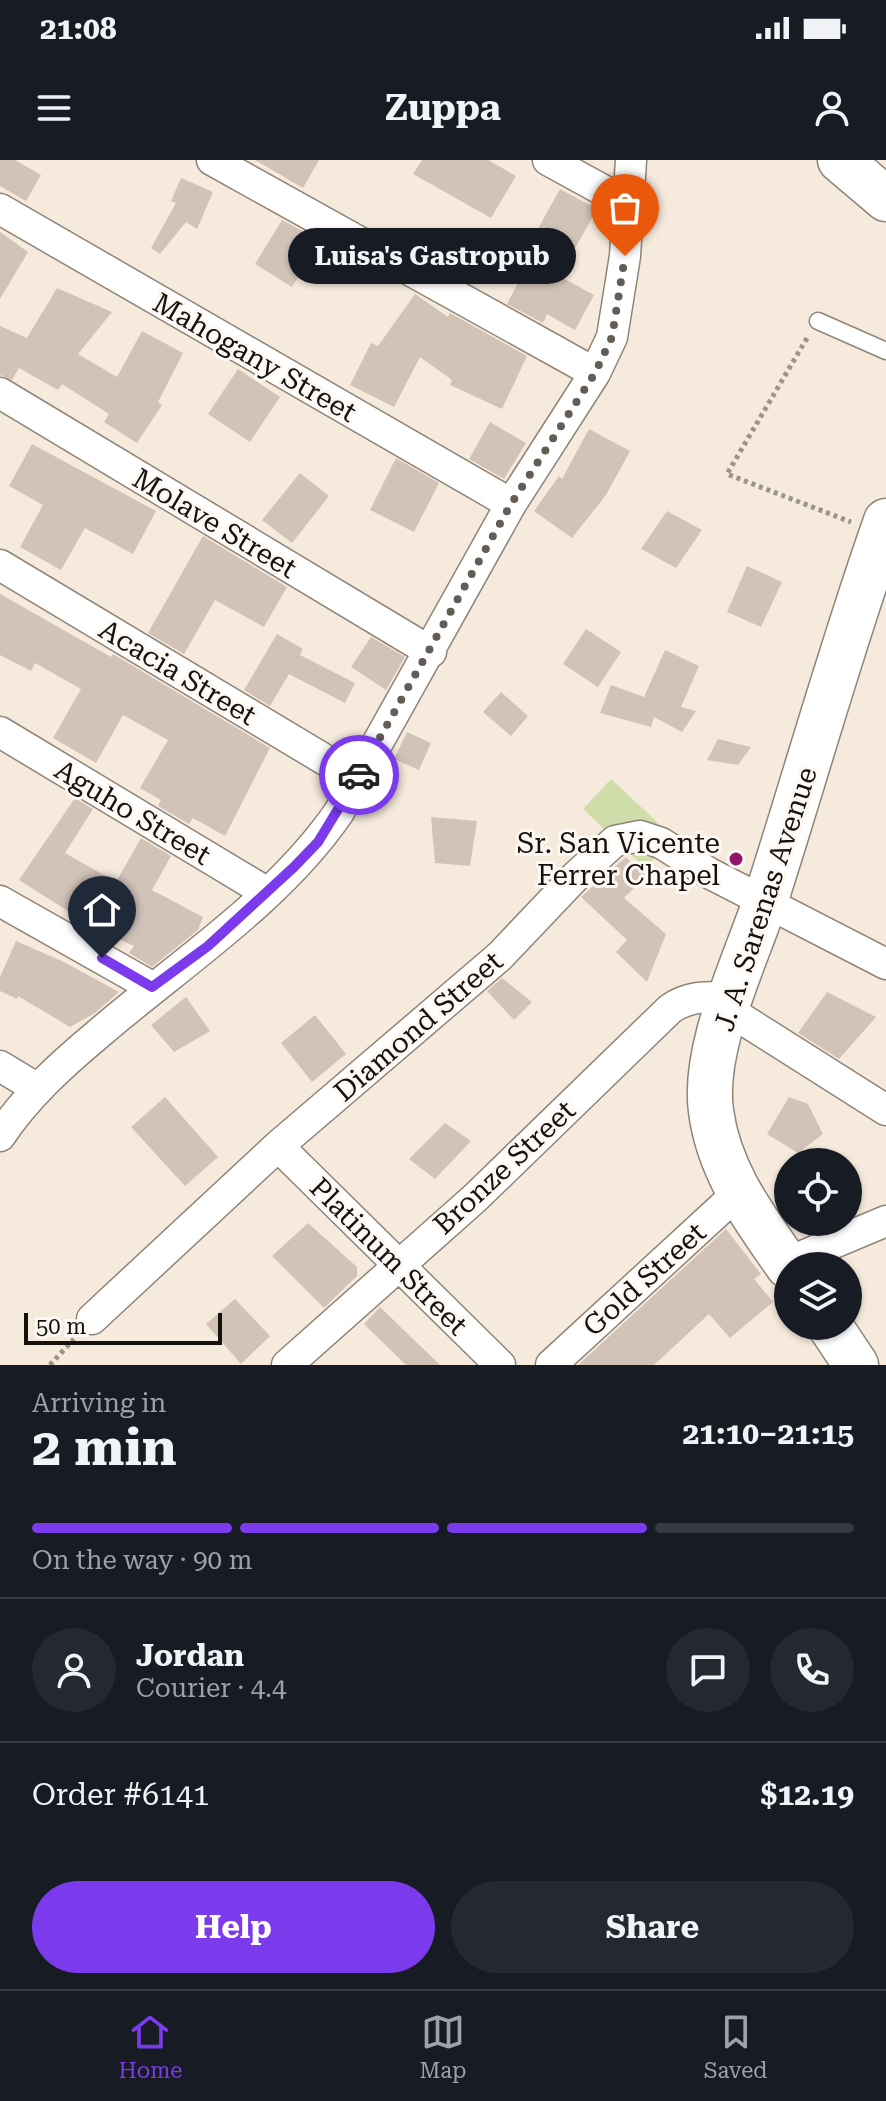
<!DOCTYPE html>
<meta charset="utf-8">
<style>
:root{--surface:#171b24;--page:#242831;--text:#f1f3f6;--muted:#9ea1a6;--line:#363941;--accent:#7c3aed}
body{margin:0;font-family:"Roboto Serif",serif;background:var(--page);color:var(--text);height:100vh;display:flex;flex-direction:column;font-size:30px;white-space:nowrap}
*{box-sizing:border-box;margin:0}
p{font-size:26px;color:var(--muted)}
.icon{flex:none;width:44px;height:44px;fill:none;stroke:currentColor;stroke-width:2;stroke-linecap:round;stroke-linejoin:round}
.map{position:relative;height:1205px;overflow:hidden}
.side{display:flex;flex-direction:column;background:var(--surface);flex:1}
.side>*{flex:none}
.buttons{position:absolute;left:774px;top:988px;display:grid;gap:16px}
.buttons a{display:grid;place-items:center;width:88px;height:88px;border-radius:50%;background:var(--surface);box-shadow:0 2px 6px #0004;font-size:40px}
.scale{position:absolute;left:24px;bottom:20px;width:198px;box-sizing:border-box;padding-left:8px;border:4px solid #15110c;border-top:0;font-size:22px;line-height:28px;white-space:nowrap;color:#15110c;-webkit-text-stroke:6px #fdf8f3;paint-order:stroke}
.pin{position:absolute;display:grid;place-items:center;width:68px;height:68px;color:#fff;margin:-82px -34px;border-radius:50% 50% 50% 0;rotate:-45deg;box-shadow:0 0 8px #0007}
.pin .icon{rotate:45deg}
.courier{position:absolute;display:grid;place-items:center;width:80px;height:80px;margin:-40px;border:6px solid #7c3aed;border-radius:50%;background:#fff;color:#222;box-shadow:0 2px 10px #0007}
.bubble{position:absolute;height:56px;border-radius:28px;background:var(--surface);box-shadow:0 2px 6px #0004;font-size:26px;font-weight:700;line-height:56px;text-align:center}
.summary em{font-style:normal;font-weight:700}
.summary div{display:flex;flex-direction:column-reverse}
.summary{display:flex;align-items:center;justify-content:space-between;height:136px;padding:0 32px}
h1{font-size:52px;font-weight:700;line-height:60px}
.bar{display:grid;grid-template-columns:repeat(4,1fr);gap:12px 8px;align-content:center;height:96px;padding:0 32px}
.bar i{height:10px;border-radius:6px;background:var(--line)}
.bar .selected{background:var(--accent)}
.bar p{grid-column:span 4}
.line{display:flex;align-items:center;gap:20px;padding:0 32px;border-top:2px solid var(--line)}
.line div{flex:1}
.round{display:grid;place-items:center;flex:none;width:84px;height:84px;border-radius:42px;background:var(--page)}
.primary-button{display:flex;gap:16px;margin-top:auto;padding:16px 32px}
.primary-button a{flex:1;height:92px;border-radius:48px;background:var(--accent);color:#fff;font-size:32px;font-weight:700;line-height:92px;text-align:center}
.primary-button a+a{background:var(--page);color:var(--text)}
.status{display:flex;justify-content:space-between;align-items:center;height:56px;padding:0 40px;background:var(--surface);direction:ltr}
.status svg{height:22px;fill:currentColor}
header{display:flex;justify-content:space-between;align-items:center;height:104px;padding:0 32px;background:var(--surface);font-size:36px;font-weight:700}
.tabs{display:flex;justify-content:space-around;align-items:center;height:112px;border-top:2px solid var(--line);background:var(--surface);font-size:22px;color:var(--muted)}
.tabs a{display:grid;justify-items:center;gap:4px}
.tabs .selected{color:var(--accent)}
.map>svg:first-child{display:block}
.green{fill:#ceddaa}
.building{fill:#d2c3b9}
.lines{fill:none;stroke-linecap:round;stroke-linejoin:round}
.service-casing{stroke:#8f8478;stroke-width:19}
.minor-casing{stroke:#8f8478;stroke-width:33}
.secondary-casing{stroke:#8f8478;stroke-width:47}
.primary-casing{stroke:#8f8478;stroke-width:47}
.path{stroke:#9d9489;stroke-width:5;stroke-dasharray:4 4;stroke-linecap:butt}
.service{stroke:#fff;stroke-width:16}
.minor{stroke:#fff;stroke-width:30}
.secondary{stroke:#fff;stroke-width:44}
.primary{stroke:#fff;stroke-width:44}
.done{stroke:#645d55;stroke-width:8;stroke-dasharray:0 14.4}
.route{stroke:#7c3aed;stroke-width:10}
.poi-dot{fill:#94136c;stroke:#fdf8f3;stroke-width:3}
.labels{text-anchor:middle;stroke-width:6;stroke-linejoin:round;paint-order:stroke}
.street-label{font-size:28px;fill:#15110c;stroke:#fdf8f3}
.poi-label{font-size:28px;fill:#15110c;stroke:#fdf8f3;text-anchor:end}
</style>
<div class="status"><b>21:08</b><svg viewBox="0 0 49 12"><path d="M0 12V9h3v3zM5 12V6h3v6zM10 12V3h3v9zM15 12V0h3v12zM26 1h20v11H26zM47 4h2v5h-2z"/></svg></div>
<header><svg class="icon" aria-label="menu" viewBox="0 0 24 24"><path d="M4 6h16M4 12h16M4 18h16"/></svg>Zuppa<svg class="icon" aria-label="person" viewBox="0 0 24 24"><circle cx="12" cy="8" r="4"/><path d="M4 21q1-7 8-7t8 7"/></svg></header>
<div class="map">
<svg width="886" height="1205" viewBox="0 0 886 1205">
<rect width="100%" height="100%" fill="#f6eadc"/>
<path class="green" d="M 611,619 L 674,678 L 645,708 L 583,649 Z"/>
<path class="building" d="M 0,0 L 15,0 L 41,15 L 26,41 L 0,26 Z
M 255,0 L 319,0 L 303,28 Z
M 422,0 L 488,0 L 516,16 L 491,58 L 413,14 Z
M 181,18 L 213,32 L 197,69 L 186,62 L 160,94 L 151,88 L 176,43 L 171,41 Z
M 560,29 L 597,49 L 563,110 L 566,111 L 563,118 L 594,135 L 575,170 L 547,154 L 543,163 L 507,144 L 542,78 L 535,74 Z
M 282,60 L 321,81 L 292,127 L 255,104 Z
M 0,72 L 28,92 L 0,139 Z
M 57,128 L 112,152 L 78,194 L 117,217 L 142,171 L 183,193 L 158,242 L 162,245 L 137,283 L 104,262 L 109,254 L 62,224 L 58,230 L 19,208 L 12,220 L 0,215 L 0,166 L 27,178 Z
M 415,134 L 448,157 L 450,153 L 527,196 L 502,249 L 450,225 L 452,220 L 420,197 L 394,247 L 350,225 L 371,183 L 378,186 Z
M 238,209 L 280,237 L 250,282 L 208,254 Z
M 490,262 L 526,283 L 504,319 L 469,299 Z
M 589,269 L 630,291 L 606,335 L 572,378 L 534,351 L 559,316 L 562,319 Z
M 32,284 L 156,351 L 133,394 L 85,368 L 61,410 L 20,387 L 43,345 L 9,326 Z
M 396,298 L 439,323 L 414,372 L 370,350 Z
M 300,313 L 329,336 L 292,383 L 262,360 Z
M 667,351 L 702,370 L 676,408 L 641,389 Z
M 203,376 L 287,427 L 264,467 L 215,440 L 184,494 L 148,473 Z
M 747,406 L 782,422 L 761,467 L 727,452 Z
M 0,434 L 111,497 L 113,494 L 270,588 L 225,676 L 193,658 L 189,664 L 158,646 L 161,640 L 140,628 L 168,580 L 123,555 L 96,603 L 53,578 L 81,529 L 35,503 L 31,511 L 0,495 Z
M 586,469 L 621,492 L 598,527 L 563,504 Z
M 277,474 L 303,489 L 300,495 L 355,523 L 345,543 L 289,514 L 270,546 L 244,530 Z
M 371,477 L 405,497 L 386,530 L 351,507 Z
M 665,490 L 699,506 L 681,547 L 696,551 L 682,572 L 654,557 L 651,567 L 600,553 L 611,525 L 644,537 Z
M 501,532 L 528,556 L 511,576 L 483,552 Z
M 407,572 L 431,583 L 419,610 L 394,599 Z
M 718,579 L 751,587 L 738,605 L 707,600 Z
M 75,638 L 93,649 L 65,693 L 116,722 L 141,678 L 171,696 L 152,730 L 203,757 L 198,770 L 152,807 L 129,793 L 134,786 L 98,770 L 19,720 Z
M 431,657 L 477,661 L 470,706 L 435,703 Z
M 626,697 L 646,716 L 624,738 L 666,774 L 647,822 L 616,792 L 627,780 L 581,737 Z
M 16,781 L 64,802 L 119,832 L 95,853 L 70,867 L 18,836 L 17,839 L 0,831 L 0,817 Z
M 502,818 L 532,842 L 514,860 L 487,831 Z
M 827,832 L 876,857 L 839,899 L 798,873 Z
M 186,837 L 210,871 L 174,892 L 151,865 Z
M 315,855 L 346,894 L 312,922 L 281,883 Z
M 165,937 L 218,997 L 185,1026 L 131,967 Z
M 789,937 L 808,944 L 823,974 L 798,993 L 767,974 Z
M 445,963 L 471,981 L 435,1019 L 409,999 Z
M 308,1063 L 357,1107 L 357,1116 L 324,1148 L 272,1096 Z
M 726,1069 L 761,1114 L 754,1119 L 773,1142 L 730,1178 L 709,1154 L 654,1205 L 578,1205 Z
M 235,1139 L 270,1176 L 241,1204 L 206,1164 Z
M 380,1147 L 440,1205 L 406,1205 L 364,1164 Z"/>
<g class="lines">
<defs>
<path id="service" d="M 818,161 L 886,191"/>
<path id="minor" d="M 212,0 L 595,213
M 548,0 L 630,45
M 0,49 L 511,344
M 0,233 L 431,492
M 0,405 L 357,619
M 0,572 L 266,732
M 0,741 L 152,827
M 728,850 L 886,950
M 0,906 L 38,929
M 0,976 C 26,937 61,905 97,875 C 178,805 278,741 339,652 L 511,344 L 595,213 L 612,177 L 625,96 L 631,0
M 278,986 L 500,1205
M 786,1103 L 886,1061
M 92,1159 L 278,986 L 500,796 L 576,716 L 615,681 L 640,676 L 661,683 L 709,713 L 886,804
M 287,1205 L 475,1038 L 670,849 C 689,835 709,837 732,837
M 551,1205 L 738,1033"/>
<path id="secondary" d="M 788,1106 C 754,1057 719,1012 711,951 C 702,886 747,798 767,736 C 807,611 842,485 886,361
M 830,1166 L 856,1205"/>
<path id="primary" d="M 840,0 L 886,39"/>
</defs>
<use href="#service" class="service-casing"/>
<use href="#minor" class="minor-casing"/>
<use href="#secondary" class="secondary-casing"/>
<use href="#primary" class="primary-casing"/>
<path class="path" d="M 807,178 L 727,314 L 851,362
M 50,1205 L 74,1179"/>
<use href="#service" class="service"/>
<use href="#minor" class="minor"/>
<use href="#secondary" class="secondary"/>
<use href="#primary" class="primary"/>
</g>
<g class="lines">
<path class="done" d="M 359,615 L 511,344 L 595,213 L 612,177 L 625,96"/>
<path class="route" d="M 102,798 L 152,827 L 208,786 L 294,707 L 318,682 L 359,615"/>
</g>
<circle class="poi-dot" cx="736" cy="699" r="8"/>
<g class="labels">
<g class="street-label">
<text transform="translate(255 197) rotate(30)" y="10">Mahogany Street</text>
<text transform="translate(215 363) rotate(31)" y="10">Molave Street</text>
<text transform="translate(178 512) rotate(31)" y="10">Acacia Street</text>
<text transform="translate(133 652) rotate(31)" y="10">Aguho Street</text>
<text transform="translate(765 739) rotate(-72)" y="10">J. A. Sarenas Avenue</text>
<text transform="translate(418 866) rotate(-41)" y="10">Diamond Street</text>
<text transform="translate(504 1007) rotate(-43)" y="10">Bronze Street</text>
<text transform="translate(389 1096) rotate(45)" y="10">Platinum Street</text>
<text transform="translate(644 1119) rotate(-42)" y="10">Gold Street</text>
</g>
<g class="poi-label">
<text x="720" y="693">Sr. San Vicente<tspan x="720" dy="32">Ferrer Chapel</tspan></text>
</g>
</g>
</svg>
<div class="buttons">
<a><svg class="icon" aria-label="locate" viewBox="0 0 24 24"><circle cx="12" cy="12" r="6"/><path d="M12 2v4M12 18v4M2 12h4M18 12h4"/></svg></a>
<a><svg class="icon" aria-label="layers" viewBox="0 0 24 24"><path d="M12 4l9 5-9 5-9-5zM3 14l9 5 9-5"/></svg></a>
</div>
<div class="scale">50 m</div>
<div class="pin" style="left:625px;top:96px;background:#ea580c"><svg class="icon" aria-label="bag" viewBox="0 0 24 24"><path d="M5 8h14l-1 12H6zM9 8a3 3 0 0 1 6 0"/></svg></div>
<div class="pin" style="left:102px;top:798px;background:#1f2937"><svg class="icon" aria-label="home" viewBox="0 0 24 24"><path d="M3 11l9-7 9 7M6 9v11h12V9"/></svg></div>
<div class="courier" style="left:359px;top:615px"><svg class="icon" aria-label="car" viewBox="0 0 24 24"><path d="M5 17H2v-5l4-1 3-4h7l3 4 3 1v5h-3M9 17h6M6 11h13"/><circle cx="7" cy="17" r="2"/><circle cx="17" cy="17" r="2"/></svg></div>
<div class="bubble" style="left:288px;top:68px;width:288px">Luisa's Gastropub</div>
</div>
<section class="side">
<div class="summary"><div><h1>2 min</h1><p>Arriving in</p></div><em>21:10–21:15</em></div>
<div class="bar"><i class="selected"></i><i class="selected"></i><i class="selected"></i><i></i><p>On the way · 90 m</p></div>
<div class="line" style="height:144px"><a class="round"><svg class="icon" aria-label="person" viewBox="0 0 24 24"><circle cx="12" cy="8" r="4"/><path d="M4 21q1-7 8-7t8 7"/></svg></a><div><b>Jordan</b><p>Courier · 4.4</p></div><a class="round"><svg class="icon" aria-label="chat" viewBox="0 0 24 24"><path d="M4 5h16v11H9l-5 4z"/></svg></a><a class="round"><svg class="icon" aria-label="phone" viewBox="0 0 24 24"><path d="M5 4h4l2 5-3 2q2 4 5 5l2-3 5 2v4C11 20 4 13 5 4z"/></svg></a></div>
<div class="line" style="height:104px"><div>Order #6141</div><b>$12.19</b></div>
<div class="primary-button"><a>Help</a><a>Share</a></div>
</section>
<nav class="tabs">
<a class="selected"><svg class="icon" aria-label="home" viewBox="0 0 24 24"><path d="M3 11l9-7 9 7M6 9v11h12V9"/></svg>Home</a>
<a><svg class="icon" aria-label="map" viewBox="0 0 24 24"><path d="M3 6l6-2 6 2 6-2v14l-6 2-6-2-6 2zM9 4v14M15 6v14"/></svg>Map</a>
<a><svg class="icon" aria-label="saved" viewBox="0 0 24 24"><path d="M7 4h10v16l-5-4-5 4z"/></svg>Saved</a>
</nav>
